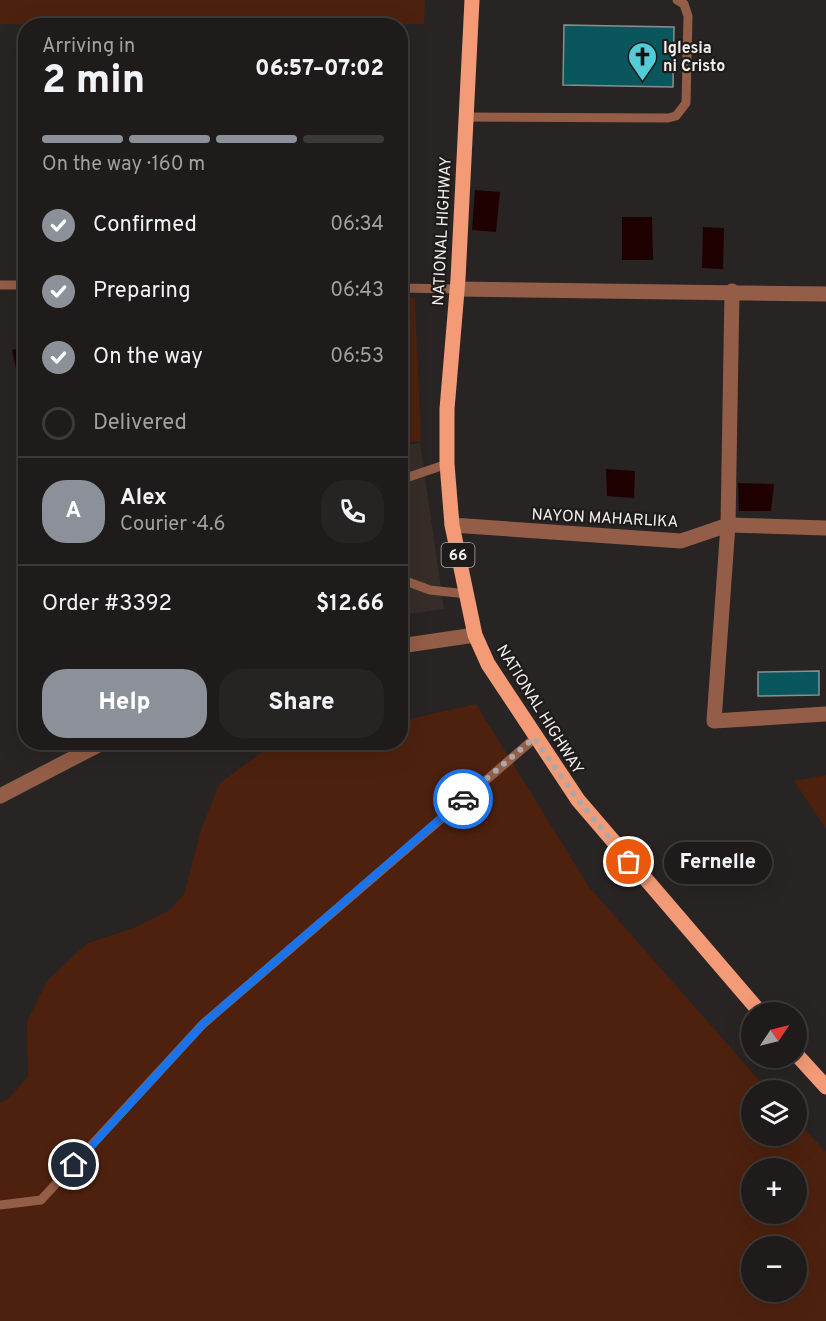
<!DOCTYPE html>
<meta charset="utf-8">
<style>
:root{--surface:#1e1b1a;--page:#262423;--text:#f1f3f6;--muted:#a1a1a2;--line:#3c3939;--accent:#8c9099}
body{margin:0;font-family:Overpass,sans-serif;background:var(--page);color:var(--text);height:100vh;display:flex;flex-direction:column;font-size:22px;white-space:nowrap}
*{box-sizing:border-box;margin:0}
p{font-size:20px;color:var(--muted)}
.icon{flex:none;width:33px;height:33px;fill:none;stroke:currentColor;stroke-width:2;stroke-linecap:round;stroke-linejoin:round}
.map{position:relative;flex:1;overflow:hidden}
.details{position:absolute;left:18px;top:18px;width:390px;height:732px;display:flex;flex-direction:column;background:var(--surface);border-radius:24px;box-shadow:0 6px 24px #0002,0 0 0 2px var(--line)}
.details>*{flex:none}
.needle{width:39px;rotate:55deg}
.fabs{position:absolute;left:741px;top:1002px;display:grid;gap:12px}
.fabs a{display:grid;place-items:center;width:66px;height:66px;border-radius:50%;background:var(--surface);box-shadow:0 6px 24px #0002,0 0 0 2px var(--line);font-size:30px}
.pin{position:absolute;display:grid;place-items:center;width:51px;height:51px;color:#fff;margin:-26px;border:3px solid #fff;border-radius:50%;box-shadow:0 2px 6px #0007}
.courier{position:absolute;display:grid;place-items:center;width:60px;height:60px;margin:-30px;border:4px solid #1a73e8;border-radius:50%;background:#fff;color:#222;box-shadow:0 2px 8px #0007}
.bubble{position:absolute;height:42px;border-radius:21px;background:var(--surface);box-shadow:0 6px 24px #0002,0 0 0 2px var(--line);font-size:20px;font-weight:800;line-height:42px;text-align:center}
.overview em{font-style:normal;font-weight:800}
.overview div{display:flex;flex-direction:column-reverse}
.overview{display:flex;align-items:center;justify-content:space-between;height:102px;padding:0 24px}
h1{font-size:39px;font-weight:800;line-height:45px}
.bar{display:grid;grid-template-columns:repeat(4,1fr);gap:9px 6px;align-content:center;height:72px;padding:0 24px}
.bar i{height:8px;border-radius:4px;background:var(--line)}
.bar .on{background:var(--accent)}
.bar p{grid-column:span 4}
.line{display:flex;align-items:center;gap:15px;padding:0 24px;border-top:2px solid var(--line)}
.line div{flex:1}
.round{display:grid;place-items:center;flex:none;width:63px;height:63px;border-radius:24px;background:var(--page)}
ol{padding:0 24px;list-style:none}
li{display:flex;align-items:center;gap:18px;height:66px}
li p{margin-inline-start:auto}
li .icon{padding:6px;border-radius:50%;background:var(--accent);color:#fff;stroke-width:4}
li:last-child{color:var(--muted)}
li i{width:33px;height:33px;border:3px solid var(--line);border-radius:50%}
.cta{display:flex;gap:12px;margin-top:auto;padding:12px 24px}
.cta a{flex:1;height:69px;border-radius:24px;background:var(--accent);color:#fff;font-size:24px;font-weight:800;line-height:69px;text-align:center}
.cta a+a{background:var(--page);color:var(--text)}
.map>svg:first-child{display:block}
.built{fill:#362d29}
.green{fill:#4d210e;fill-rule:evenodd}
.water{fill:#1f0000}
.building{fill:#09575d;stroke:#8a8e8f;stroke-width:1.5}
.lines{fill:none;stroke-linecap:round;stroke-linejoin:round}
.service{stroke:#935d47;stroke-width:9}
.minor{stroke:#935d47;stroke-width:15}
.primary{stroke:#f39a76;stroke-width:15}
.done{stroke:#aba9a8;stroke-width:6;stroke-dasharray:0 10.8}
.route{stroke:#1a73e8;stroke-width:8}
.labels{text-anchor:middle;stroke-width:4.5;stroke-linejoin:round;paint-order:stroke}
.shield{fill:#1e1b19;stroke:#b2b0af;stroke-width:1.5}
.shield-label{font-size:15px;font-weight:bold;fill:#f2f0ef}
.poi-label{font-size:16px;font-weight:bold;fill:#f2f0ef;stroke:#1e1b19;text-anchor:start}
.street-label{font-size:16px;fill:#f2f0ef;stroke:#1e1b19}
</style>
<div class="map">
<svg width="826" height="1321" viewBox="0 0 826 1321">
<rect width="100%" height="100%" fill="#282423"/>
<path class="built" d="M 420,443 L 444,609 L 401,615 L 400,446 Z"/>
<path class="green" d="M 0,0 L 425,0 L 424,24 L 0,24 Z
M 401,298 L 415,298 L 421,441 L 401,443 Z
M 476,704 L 589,887 L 768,1090 L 752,1090 L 752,1136 L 796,1136 L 797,1121 L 826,1152 L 826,1321 L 0,1321 L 0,1103 L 9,1098 L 28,1077 L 27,1022 L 47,981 L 86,944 L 136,927 L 170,910 L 184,894 L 202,827 L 220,783 L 262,752 L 305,743 L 400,742 L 401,721 ZM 752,1168 L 796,1168 L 796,1214 L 752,1214 ZM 752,1246 L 796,1246 L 796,1292 L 752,1292 Z
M 826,775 L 826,829 L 794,781 Z"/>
<path class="water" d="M 475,190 L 500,192 L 496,232 L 472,230 Z
M 622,217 L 652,217 L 653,260 L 622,260 Z
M 703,227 L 724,228 L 723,269 L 702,268 Z
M 25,347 L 26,401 L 23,401 L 12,350 Z
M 606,469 L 635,471 L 634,498 L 607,496 Z
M 738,483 L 774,484 L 771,511 L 739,511 Z"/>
<path class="building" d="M 564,25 L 674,27 L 673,87 L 563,85 Z
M 819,671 L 819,695 L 758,696 L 758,672 Z"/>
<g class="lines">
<path class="service" d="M 466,117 L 668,118 L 676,116 L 686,103 L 688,16 L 684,4 L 677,0
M 0,285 L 26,285
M 400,288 L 457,289
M 400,480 L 447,464
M 400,579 L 430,590 L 467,594
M 0,1205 L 41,1200 L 203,1024 L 535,738"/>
<path class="minor" d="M 457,289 L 826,294
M 732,291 L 728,525 L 714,721 L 826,714
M 452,525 L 681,541 L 728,525 L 826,528
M 400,646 L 475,635
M 0,796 L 104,742"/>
<path class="primary" d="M 472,0 L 458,279 L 447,409 L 447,464 L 452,525 L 475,635 L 488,664 L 578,800 L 760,1012
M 796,1054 L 826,1087"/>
</g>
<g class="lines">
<path class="done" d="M 463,799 L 534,738 L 578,800 L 629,862"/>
<path class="route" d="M 74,1165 L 203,1024 L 463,799"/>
</g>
<defs>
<symbol id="church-pin" viewBox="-11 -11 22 30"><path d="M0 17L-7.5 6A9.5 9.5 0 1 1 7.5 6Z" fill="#52ccd6" stroke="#1e1b19"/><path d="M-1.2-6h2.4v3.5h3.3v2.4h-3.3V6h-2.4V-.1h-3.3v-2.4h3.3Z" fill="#111"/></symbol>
</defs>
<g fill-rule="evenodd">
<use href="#church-pin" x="626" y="40" width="33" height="45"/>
</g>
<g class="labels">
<rect class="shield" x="441.5" y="543" width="33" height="24" rx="4.5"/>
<g class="shield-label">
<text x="458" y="560">66</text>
</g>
<g class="poi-label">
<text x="663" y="53">Iglesia<tspan x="663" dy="18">ni Cristo</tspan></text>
</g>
<g class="street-label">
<text transform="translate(441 231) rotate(-87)" y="6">NATIONAL HIGHWAY</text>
<text transform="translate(605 517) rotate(3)" y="6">NAYON MAHARLIKA</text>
<text transform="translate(541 709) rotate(58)" y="6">NATIONAL HIGHWAY</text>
</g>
</g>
</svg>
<div class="fabs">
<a><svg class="needle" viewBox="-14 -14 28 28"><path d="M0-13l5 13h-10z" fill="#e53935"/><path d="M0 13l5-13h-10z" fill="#a1a1a2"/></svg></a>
<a><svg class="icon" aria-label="layers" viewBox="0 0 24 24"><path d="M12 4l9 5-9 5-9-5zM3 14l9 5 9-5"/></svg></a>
<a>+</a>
<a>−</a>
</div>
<div class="pin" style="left:629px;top:862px;background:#ea580c"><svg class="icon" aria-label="bag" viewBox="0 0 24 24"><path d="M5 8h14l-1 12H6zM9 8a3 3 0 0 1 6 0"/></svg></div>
<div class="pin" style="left:74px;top:1165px;background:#1f2937"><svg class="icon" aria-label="home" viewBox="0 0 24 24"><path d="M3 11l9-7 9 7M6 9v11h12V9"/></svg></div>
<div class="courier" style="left:463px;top:799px"><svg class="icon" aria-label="car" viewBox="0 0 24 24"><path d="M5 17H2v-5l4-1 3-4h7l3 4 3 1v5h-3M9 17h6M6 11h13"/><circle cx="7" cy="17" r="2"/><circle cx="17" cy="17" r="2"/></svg></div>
<div class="bubble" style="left:664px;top:842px;width:108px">Fernelle</div>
<section class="details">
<div class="overview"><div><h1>2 min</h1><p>Arriving in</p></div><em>06:57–07:02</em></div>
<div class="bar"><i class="on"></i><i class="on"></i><i class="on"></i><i></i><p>On the way · 160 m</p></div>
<ol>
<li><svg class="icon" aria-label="check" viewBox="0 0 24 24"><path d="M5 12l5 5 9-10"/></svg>Confirmed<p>06:34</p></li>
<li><svg class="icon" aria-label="check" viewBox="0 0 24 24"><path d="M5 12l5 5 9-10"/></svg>Preparing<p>06:43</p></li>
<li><svg class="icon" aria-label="check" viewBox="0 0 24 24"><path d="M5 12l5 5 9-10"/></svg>On the way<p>06:53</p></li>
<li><i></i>Delivered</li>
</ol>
<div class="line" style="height:108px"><b class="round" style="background:var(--accent);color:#fff">A</b><div><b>Alex</b><p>Courier · 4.6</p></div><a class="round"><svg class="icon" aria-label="phone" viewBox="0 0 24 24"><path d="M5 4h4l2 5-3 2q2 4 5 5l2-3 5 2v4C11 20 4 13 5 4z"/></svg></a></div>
<div class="line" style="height:78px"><div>Order #3392</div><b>$12.66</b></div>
<div class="cta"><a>Help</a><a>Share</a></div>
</section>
</div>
